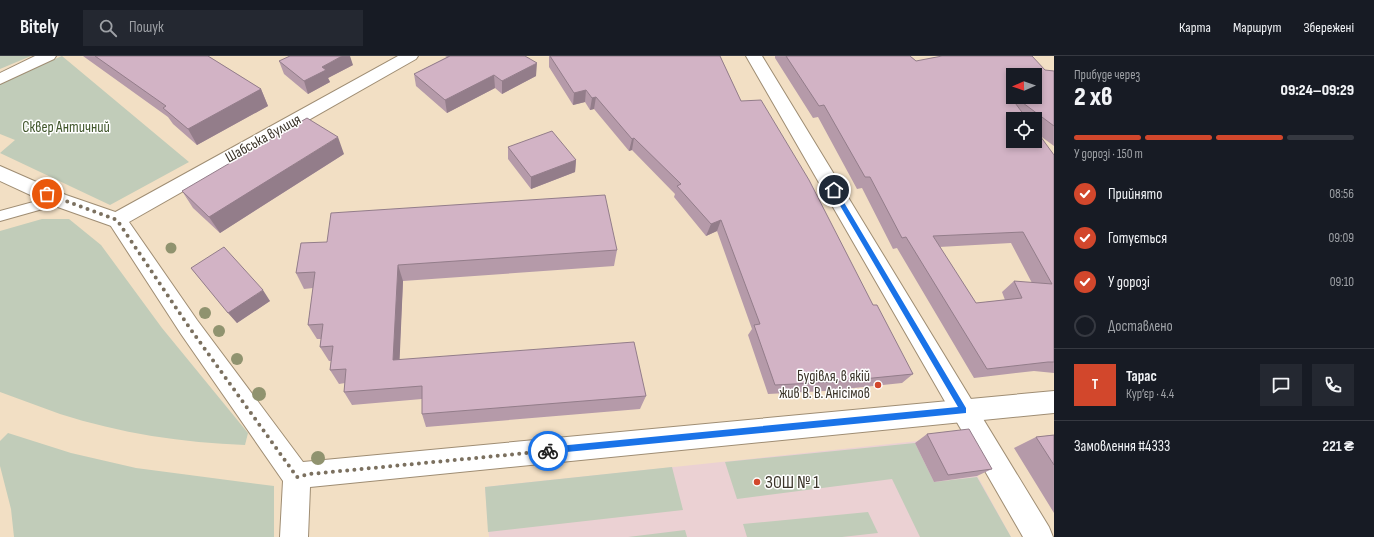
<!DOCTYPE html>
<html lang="uk">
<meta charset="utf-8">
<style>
:root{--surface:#171b24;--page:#242831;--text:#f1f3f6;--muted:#9ea1a6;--line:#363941;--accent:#d2472c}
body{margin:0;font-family:"Sofia Sans Condensed",sans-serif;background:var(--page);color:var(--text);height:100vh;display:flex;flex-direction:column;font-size:15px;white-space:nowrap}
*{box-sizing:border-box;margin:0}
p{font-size:13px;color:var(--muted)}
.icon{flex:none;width:22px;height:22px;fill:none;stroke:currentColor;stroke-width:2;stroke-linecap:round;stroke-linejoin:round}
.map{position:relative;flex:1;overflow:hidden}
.details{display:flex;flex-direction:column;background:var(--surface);width:320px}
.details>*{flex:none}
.needle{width:26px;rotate:268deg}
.tools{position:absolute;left:1006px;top:12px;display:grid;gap:8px}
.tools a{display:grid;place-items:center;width:36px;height:36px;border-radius:0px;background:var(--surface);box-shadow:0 2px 6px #0003;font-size:20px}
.pin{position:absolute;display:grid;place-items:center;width:34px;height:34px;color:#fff;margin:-17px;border:2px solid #fff;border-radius:50%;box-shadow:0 1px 4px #0007}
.courier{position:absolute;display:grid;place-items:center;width:40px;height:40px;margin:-20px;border:3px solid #1a73e8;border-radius:50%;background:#fff;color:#222;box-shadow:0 1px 5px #0007}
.overview em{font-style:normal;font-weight:800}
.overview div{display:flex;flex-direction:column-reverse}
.overview{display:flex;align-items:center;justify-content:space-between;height:68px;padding:0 20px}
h1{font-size:26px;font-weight:800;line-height:30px}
.bar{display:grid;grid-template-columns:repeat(4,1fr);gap:6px 4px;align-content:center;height:48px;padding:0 20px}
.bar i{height:5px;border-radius:3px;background:var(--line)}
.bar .current{background:var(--accent)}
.bar p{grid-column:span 4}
.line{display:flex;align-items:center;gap:10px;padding:0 20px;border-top:1px solid var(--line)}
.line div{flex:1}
.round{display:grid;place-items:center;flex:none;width:42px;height:42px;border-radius:0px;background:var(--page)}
ol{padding:0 20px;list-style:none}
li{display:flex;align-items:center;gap:12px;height:44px}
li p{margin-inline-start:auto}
li .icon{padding:4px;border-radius:50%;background:var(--accent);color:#fff;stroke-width:4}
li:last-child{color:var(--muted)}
li i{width:22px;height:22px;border:2px solid var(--line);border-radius:50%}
header{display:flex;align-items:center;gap:24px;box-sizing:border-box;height:56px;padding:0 20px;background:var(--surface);border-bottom:1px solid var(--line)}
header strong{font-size:19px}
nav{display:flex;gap:22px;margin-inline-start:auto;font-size:14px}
.search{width:280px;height:36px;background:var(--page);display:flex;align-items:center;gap:10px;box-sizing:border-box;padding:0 14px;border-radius:0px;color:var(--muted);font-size:15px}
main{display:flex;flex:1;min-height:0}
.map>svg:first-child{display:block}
.education{fill:#ebd1d3}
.green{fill:#c1ccb9}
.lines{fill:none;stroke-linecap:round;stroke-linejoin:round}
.lane-casing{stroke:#9f8d73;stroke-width:2}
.street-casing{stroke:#9f8d73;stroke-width:2}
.secondary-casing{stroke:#9f8d73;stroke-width:2}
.lane{fill:#fff;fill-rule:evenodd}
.street{fill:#fff;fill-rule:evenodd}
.secondary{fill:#fff;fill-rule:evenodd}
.tree{fill:#90936f}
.wall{fill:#b59aa9;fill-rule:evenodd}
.shaded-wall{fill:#937d8a}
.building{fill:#d2b3c5;stroke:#937d8a;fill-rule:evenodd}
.route{fill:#1a73e8}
.done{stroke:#7b705f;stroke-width:4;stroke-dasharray:0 7.2}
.poi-dot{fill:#d2472c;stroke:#fff;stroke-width:1.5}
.labels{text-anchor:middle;stroke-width:3;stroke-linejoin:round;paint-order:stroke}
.park-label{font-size:15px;fill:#3f552a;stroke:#fff}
.street-label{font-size:15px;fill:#3b3429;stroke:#fff}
.poi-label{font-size:15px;fill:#3b3429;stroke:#fff;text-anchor:end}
.near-poi-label{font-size:18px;fill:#3b3429;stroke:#fff;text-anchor:start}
</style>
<header>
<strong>Bitely</strong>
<div class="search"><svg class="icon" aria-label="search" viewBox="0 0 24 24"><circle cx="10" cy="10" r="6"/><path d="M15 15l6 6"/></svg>Пошук</div>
<nav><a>Карта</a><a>Маршрут</a><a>Збережені</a></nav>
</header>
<main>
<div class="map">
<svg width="1054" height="481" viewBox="0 0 1054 481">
<rect width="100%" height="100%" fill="#f2dfc4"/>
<path class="education" d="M 956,381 L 1011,481 L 489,481 L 485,431 Z"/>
<path class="green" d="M 0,0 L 31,0 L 0,13 Z
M 62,0 L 189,106 L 110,149 L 0,97 L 15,84 L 0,78 L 0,26 Z
M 42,163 L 69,163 L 101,189 L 162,272 L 248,377 L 245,389 C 184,387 119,377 60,358 C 40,351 20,343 0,336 L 0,175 Z
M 8,377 L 71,397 L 136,412 L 274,430 L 274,481 L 14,481 L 11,453 L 0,410 L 0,385 Z
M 915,387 L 934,426 L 977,421 L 1011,481 L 920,481 L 892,423 L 737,443 L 725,406 Z
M 672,411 L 683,454 L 488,476 L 485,431 Z
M 868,456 L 878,477 L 842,481 L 747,481 L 743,468 Z
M 685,474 L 687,481 L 628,481 Z"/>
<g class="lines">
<defs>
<path id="lane" d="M 59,139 L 64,141 L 66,144 L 64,147 L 0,165 L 0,155 Z"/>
<path id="street" d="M 35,0 L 56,0 L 54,3 L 0,28 L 0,17 Z
M 746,0 L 762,0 L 1049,471 L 1053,481 L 1023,481 Z
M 0,110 L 66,139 L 124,159 L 127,164 L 124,169 L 117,172 L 52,149 L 0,125 Z"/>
<path id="secondary" d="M 398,0 L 418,0 L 416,3 L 129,166 L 197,264 L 303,406 L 1054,335 L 1054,357 L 310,431 L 308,481 L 280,481 L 283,425 L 181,278 L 107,164 L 110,159 Z"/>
</defs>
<use href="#lane" class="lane-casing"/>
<use href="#street" class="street-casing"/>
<use href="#secondary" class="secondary-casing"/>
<use href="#lane" class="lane"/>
<use href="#street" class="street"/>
<use href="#secondary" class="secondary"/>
</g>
<g class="tree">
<circle cx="171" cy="192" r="5.5"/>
<circle cx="205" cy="257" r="6"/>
<circle cx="219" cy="275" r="6"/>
<circle cx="237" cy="303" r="6"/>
<circle cx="259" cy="338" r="7"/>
<circle cx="318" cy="402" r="7"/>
</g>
<path class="wall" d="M 83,0 L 208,0 L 261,33 L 268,50 L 197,89 L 173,68 L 168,61 Z
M 445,0 L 525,0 L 536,20 L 502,38 L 495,32 L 447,57 L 416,30 L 414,18 L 447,1 Z
M 549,0 L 720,0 L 741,45 L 873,249 L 913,318 L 902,327 L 825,335 L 768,338 L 748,279 L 752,273 L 717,175 L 706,180 L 674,141 L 675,138 L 632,94 L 629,95 L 594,53 L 590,54 L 585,46 L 573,49 L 549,11 Z
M 775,0 L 910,0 L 916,5 L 1054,15 L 1054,90 L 1039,79 L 1054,99 L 1054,317 L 1034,315 L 974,322 L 897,192 L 893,193 L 862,132 L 857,133 L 818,61 L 813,62 L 775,2 ZM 1013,19 L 1035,41 L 1013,41 ZM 1013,63 L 1035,63 L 1035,85 ZM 1011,187 L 1032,227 L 1014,225 L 1002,236 L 1005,244 L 976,247 L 939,191 Z
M 279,5 L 353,9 L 328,22 L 330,26 L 308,38 L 284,18 Z
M 508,91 L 576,104 L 575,116 L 531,133 L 508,103 Z
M 344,98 L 220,177 L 193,152 L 182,135 Z
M 301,187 L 617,194 L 614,210 L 403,225 L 399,304 L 646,340 L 640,353 L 426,371 L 422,358 L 422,343 L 352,349 L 344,336 L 345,327 L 339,328 L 330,314 L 331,305 L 329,305 L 320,291 L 321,283 L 317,283 L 308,269 L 313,232 L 304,233 L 296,217 Z
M 191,212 L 270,245 L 237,267 Z
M 927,378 L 992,413 L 977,420 L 934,426 L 915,387 Z
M 1054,379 L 1054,457 L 1014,392 L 1036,381 Z"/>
<path class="shaded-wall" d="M 342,0 L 350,0 L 353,9 L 328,22 L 330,26 L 308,38 L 304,25 L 322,11 Z
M 537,7 L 536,20 L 502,38 L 502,25 Z
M 494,19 L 495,32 L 447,57 L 445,44 Z
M 261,33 L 268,50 L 197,89 L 188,73 Z
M 586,34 L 585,46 L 573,49 L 574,37 Z
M 596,41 L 594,53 L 590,54 L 592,42 Z
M 338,81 L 344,98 L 220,177 L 209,161 Z
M 634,82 L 632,94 L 629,95 L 632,83 Z
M 576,104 L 575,116 L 531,133 L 531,121 Z
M 721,164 L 717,175 L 706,180 L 711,168 Z
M 398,209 L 403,225 L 399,318 L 393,304 Z
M 263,234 L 270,245 L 237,267 L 228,257 Z"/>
<path class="building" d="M 95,0 L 208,0 L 261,33 L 188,73 L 163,52 L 166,50 Z
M 290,0 L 342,0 L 322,11 L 326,14 L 304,25 L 279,5 Z
M 450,0 L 525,0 L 537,7 L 502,25 L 494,19 L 445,44 L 414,18 Z
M 550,0 L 720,0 L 741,45 L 761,44 L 809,124 L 873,249 L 877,249 L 913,318 L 833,326 L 775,329 L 754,269 L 760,268 L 721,164 L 711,168 L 677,130 L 681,128 L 634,82 L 632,83 L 596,41 L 592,42 L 586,34 L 574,37 Z
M 786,0 L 910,0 L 916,5 L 942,0 L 1032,0 L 1045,14 L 1054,15 L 1054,70 L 1015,41 L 1035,41 L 1035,19 L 1013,19 L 1013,40 L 1007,36 L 1027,63 L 1013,63 L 1013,85 L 1035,85 L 1035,73 L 1054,99 L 1054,306 L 1048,306 L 987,313 L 906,181 L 902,182 L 870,121 L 865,121 L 824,49 L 819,50 ZM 1023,176 L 1052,228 L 1014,225 L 1022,242 L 976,247 L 933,180 Z
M 307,62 L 338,81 L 209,161 L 182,135 Z
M 552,75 L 576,104 L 531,121 L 508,91 Z
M 605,139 L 617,194 L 398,209 L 393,304 L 634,286 L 646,340 L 422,358 L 422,330 L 344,336 L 346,313 L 330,314 L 333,290 L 320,291 L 323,268 L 308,269 L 315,216 L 296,217 L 301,187 L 327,186 L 331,157 Z
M 224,191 L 263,234 L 228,257 L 191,212 Z
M 969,373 L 992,413 L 948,419 L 927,378 Z
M 1054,379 L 1054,409 L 1036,381 Z"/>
<path class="route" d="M 832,133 L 836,133 L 966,352 L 966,357 L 546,398 L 546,392 L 548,391 L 958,351 L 832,136 Z"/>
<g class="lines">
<path class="done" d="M 47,138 L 117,164 L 189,271 L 297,421 L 310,418 L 548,395"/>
</g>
<g class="poi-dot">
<circle cx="878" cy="329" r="4"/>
<circle cx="757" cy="426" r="4"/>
</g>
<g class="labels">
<g class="park-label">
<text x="66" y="76">Сквер Античний</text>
</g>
<g class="street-label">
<text transform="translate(263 82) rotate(-29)" y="5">Шабська вулиця</text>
</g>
<g class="poi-label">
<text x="870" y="325">Будівля, в якій<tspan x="870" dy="17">жив В. В. Анісімов</tspan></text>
</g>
<g class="near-poi-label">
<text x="765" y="432">ЗОШ № 1</text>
</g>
</g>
</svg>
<div class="tools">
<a><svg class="needle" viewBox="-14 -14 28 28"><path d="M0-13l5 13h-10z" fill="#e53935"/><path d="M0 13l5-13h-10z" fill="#9ea1a6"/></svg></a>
<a><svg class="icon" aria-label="locate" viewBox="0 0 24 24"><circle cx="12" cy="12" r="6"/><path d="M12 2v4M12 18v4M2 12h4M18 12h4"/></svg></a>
</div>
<div class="pin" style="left:47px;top:138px;background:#ea580c"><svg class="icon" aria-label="bag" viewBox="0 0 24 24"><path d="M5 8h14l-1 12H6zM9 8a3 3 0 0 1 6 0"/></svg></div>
<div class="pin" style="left:834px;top:134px;background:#1f2937"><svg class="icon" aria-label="home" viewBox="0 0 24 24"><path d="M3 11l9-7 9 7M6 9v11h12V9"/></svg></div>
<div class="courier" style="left:548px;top:395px"><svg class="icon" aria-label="bike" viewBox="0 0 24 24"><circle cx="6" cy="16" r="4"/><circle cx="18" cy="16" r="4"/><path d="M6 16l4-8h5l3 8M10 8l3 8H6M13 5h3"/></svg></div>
</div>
<section class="details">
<div class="overview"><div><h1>2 хв</h1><p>Прибуде через</p></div><em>09:24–09:29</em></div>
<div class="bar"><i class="current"></i><i class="current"></i><i class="current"></i><i></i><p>У дорозі · 150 m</p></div>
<ol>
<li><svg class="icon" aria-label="check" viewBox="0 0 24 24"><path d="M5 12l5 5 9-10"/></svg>Прийнято<p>08:56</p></li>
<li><svg class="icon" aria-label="check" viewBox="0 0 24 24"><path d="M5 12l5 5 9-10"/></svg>Готується<p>09:09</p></li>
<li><svg class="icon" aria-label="check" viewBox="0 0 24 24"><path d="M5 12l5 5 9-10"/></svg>У дорозі<p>09:10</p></li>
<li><i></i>Доставлено</li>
</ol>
<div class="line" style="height:72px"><b class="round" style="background:var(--accent);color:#fff">Т</b><div><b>Тарас</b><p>Кур’єр · 4.4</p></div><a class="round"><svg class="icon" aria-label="chat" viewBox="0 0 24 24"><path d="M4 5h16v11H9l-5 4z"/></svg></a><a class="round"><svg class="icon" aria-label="phone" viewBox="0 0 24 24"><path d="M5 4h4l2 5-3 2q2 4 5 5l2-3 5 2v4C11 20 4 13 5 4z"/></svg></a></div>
<div class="line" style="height:52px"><div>Замовлення #4333</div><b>221 ₴</b></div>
</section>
</main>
